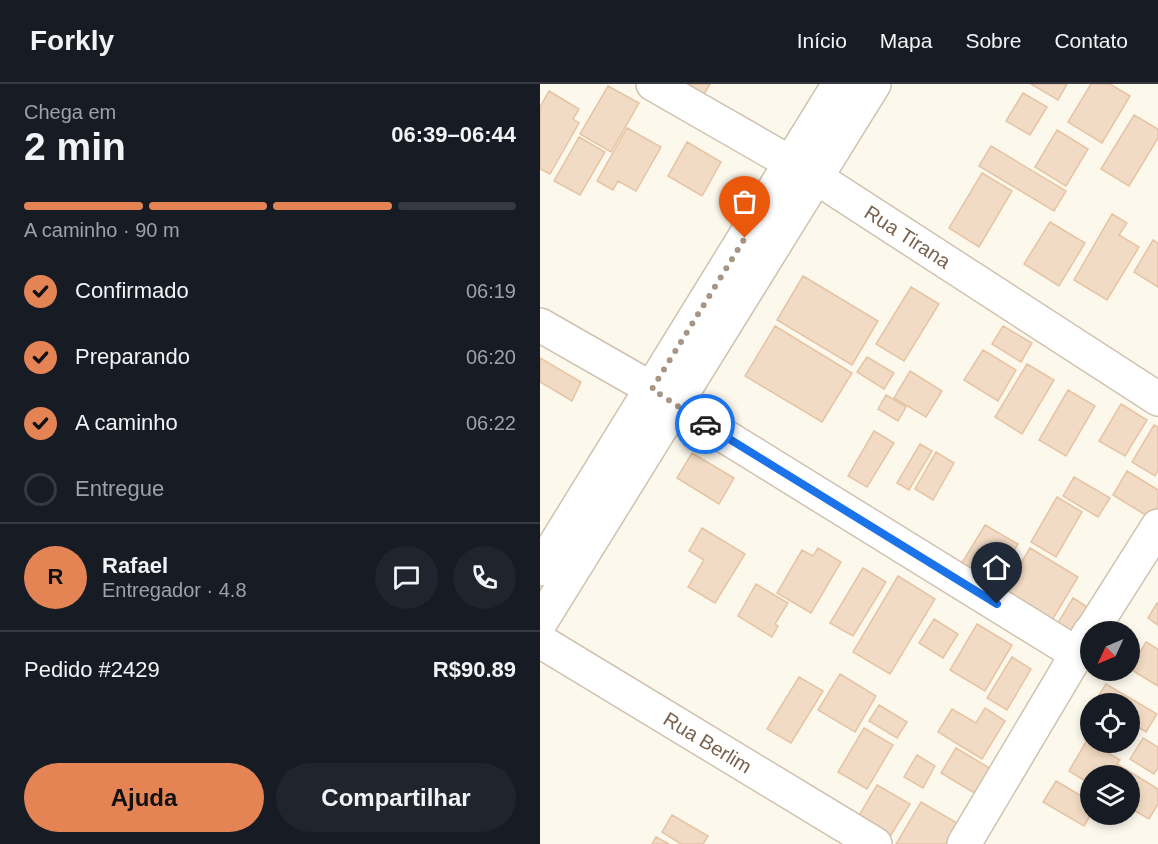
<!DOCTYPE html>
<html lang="pt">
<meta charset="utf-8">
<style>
:root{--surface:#171b24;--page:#20242c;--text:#f1f3f6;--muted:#9ea1a6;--line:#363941;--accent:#e48454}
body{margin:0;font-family:Helvetica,sans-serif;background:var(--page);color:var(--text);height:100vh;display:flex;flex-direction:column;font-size:22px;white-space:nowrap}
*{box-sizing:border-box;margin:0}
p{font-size:20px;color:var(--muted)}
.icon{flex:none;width:33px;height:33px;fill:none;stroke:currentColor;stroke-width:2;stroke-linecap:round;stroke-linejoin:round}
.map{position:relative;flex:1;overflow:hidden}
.side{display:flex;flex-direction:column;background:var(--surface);width:540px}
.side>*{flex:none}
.needle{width:39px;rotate:226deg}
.fabs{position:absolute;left:540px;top:537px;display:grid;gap:12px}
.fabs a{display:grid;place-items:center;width:60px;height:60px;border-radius:50%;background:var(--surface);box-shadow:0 3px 9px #0003;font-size:30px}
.pin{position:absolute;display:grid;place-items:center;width:51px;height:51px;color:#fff;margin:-62px -26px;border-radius:50% 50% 50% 0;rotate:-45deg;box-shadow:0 0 6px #0007}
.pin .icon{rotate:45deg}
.courier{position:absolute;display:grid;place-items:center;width:60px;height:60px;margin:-30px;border:4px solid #1a73e8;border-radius:50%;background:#fff;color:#222;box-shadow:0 2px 8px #0007}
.headline em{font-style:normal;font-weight:700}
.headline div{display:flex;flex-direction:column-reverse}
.headline{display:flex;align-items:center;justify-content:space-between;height:102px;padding:0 24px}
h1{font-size:39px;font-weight:700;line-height:45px}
.bar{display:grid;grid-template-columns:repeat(4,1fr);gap:9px 6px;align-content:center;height:72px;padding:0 24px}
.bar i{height:8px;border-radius:4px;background:var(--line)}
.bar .current{background:var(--accent)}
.bar p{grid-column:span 4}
.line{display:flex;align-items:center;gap:15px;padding:0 24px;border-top:2px solid var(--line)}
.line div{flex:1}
.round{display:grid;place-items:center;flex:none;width:63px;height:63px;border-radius:32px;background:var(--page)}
ol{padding:0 24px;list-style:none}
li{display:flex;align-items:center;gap:18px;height:66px}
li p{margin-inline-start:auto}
li .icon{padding:6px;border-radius:50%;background:var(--accent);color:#111;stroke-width:4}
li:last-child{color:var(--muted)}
li i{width:33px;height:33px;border:3px solid var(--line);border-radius:50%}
.cta{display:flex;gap:12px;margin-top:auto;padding:12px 24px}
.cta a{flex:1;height:69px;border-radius:36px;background:var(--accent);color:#111;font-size:24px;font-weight:700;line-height:69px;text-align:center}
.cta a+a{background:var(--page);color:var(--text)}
header{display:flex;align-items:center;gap:36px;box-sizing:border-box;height:84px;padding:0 30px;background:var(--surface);border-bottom:2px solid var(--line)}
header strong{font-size:28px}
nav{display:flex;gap:33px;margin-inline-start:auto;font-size:21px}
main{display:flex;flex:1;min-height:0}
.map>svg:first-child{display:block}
.building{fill:#f2dbc4;stroke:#e5c4a4;stroke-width:1.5}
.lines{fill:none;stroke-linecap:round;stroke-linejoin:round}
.minor-casing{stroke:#d0c2b0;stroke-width:36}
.minor{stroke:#fff;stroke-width:33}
.done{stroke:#a79685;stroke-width:6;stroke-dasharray:0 10.8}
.route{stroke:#1a73e8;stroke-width:8}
.labels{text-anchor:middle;stroke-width:5;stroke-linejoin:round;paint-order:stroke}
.street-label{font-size:20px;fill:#79624e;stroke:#fffbf3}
</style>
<header>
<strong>Forkly</strong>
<nav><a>Início</a><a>Mapa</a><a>Sobre</a><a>Contato</a></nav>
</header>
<main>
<section class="side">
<div class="headline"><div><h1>2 min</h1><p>Chega em</p></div><em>06:39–06:44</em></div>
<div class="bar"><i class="current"></i><i class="current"></i><i class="current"></i><i></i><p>A caminho · 90 m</p></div>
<ol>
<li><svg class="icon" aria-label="check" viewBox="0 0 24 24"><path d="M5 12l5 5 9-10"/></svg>Confirmado<p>06:19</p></li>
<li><svg class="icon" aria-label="check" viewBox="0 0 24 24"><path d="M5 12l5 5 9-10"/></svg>Preparando<p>06:20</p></li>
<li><svg class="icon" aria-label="check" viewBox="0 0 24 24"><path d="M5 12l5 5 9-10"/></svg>A caminho<p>06:22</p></li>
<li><i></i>Entregue</li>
</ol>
<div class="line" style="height:108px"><b class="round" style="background:var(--accent);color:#111">R</b><div><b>Rafael</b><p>Entregador · 4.8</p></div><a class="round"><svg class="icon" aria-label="chat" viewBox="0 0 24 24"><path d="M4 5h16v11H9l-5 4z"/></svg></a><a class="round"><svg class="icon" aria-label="phone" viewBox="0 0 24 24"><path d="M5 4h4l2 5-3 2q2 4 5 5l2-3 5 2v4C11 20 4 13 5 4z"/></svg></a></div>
<div class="line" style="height:78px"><div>Pedido #2429</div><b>R$90.89</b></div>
<div class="cta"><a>Ajuda</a><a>Compartilhar</a></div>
</section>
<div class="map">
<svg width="618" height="760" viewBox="0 0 618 760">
<rect width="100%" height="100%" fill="#fdf8ec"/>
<path class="building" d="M 144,0 L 170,0 L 163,12 Z
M 491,0 L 527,0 L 518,16 Z
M 551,0 L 570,0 L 590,12 L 562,59 L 528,38 Z
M 68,2 L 99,19 L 71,68 L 40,50 Z
M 9,7 L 39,25 L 33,35 L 39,39 L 10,90 L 0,85 L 0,23 Z
M 483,9 L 507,23 L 490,51 L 466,37 Z
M 594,31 L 618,45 L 618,54 L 589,102 L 561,85 Z
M 87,44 L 121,63 L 96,107 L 78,97 L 73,106 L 57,97 Z
M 517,46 L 548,65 L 526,102 L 495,83 Z
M 39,53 L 65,68 L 40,111 L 14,97 Z
M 147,58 L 181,78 L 162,112 L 128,92 Z
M 451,62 L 526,107 L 514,127 L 439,82 Z
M 442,89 L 472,107 L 439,163 L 409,144 Z
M 572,130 L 587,139 L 579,151 L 599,163 L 567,216 L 534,196 Z
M 510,138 L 545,159 L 519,202 L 484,180 Z
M 613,156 L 618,159 L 618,203 L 594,188 Z
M 263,192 L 338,237 L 312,281 L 237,236 Z
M 371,203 L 399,220 L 364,277 L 336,260 Z
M 235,242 L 312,289 L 282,338 L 205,292 Z
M 463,242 L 492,259 L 481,278 L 452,260 Z
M 443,266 L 476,286 L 458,317 L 424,296 Z
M 327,273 L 354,289 L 344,305 L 317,288 Z
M 0,274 L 41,298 L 32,317 L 0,298 Z
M 487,280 L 514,296 L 482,350 L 455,333 Z
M 370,287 L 402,307 L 386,333 L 354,314 Z
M 528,306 L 555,322 L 526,372 L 499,356 Z
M 346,311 L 366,323 L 358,337 L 338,325 Z
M 581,320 L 607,336 L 585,372 L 559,357 Z
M 614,341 L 618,343 L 618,386 L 615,392 L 592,378 Z
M 334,347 L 354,359 L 327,403 L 308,392 Z
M 380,360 L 392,367 L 369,406 L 357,399 Z
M 396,368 L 414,379 L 393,416 L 375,405 Z
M 152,369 L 194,394 L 179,420 L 137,394 Z
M 587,387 L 618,406 L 618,425 L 612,435 L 573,411 Z
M 534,393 L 570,414 L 558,433 L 523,412 Z
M 517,413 L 542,428 L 516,473 L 491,458 Z
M 445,441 L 478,460 L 451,507 L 417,487 Z
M 162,444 L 205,470 L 175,519 L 148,503 L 164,476 L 149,467 Z
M 278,464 L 301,478 L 271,529 L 237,509 L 262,466 L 273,472 Z
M 490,464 L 538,493 L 508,543 L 460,514 Z
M 323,484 L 346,498 L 313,552 L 290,539 Z
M 358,492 L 395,515 L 350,590 L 313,568 Z
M 216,500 L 248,519 L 235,540 L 238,542 L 232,553 L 198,532 Z
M 533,514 L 555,528 L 535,560 L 513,547 Z
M 617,519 L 618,519 L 618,541 L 608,534 Z
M 394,535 L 418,550 L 403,574 L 379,559 Z
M 437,540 L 472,561 L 445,607 L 410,586 Z
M 606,558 L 618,565 L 618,602 L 590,585 Z
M 472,573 L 491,585 L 467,626 L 447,614 Z
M 300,590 L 336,612 L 315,648 L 278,626 Z
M 259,593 L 283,607 L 251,659 L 227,645 Z
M 566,600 L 617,630 L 606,648 L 590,638 L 590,620 L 555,617 Z
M 339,621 L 367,638 L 357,654 L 329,637 Z
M 445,624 L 465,637 L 442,675 L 398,648 L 412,625 L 436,639 Z
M 324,644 L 353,661 L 327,705 L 298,688 Z
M 603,654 L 618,663 L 618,684 L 614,690 L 590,675 Z
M 547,656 L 580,676 L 577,680 L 618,705 L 618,720 L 609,735 L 590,724 L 590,692 L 550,692 L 550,700 L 529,687 Z
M 416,664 L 456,688 L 441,713 L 401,689 Z
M 377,671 L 395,682 L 383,704 L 364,693 Z
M 516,697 L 550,717 L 551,730 L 544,742 L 503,718 Z
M 337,701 L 370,720 L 346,759 L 314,740 Z
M 381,718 L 422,742 L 411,760 L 356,760 Z
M 132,731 L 168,752 L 163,760 L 141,760 L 122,748 Z
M 116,753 L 129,760 L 112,760 Z"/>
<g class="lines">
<defs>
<g id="minor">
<path id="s1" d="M 113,0 L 277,94 L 618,315"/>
<path d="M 0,241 L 112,305 L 136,322 L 537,570"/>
<path d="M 0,485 L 299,0"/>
<path d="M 0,539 L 334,0"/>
<path d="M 551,548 L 618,442"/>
<path id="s2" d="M 0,557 L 335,760"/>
<path d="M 424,760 L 550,548"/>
</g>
</defs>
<use href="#minor" class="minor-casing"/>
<use href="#minor" class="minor"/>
</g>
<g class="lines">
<path class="done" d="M 165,340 L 112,305 L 205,154"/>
<path class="route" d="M 165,340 L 457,520"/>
</g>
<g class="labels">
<g class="street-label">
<text dy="7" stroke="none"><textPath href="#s1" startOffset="297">Rua Tirana</textPath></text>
<text dy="7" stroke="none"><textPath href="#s2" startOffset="196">Rua Berlim</textPath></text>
</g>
</g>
</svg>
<div class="fabs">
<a><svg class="needle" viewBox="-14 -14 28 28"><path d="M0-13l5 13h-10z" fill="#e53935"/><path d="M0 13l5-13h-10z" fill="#9ea1a6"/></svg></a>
<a><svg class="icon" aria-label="locate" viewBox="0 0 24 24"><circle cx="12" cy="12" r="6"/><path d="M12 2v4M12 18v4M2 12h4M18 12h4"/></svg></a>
<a><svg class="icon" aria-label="layers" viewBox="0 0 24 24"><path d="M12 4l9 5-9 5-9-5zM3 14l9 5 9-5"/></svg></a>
</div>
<div class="pin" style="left:205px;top:154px;background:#ea580c"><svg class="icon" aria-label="bag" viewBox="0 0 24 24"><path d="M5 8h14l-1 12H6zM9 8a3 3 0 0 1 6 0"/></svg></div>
<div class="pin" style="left:457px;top:520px;background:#1f2937"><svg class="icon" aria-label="home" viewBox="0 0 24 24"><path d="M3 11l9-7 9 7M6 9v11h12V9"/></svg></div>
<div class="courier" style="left:165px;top:340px"><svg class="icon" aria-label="car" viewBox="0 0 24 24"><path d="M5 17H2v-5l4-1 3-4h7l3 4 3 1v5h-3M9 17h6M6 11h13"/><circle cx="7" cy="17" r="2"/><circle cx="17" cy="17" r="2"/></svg></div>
</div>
</main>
